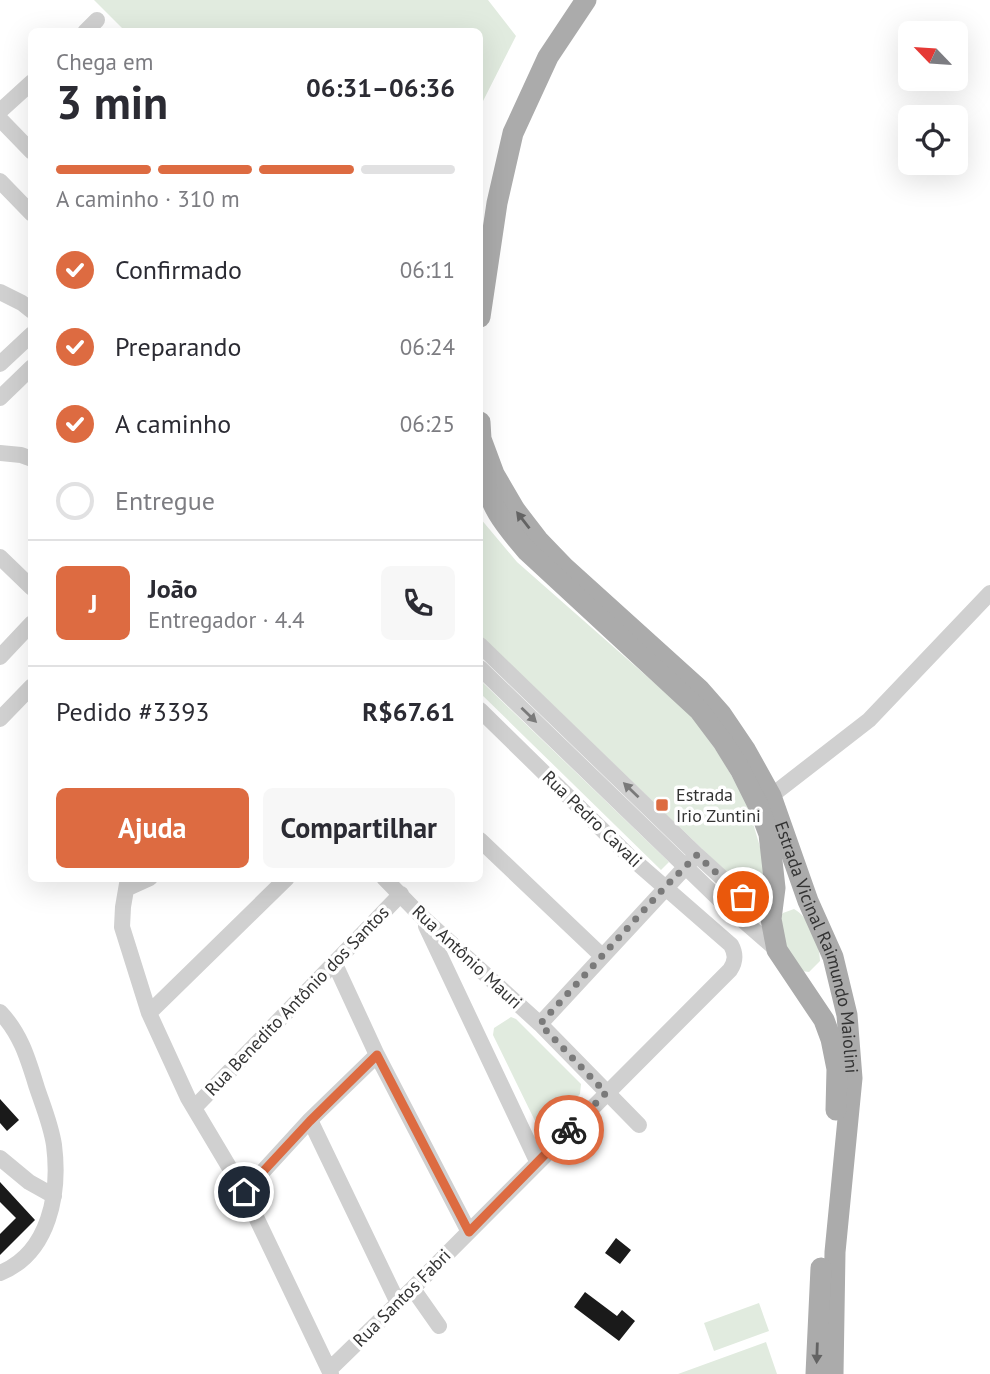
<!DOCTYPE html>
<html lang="pt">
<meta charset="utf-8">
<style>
:root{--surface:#fff;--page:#f7f7f7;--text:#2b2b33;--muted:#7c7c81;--line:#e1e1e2;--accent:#dd6b41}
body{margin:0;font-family:"PT Sans",sans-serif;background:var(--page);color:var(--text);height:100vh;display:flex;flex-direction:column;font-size:26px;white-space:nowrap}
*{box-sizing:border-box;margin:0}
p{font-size:23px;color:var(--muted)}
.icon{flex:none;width:38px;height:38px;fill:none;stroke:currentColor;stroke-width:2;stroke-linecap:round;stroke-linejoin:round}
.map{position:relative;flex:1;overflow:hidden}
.panel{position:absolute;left:28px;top:28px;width:455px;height:854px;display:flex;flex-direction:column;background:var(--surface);border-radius:10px;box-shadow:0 7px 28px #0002}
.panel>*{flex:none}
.needle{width:46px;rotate:295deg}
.tools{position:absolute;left:898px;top:21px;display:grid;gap:14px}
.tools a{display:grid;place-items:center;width:70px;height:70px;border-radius:10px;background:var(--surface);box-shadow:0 7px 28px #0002;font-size:35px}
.pin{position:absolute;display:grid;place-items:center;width:60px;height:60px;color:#fff;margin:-30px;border:4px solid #fff;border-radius:50%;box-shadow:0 2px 7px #0007}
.courier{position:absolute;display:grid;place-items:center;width:70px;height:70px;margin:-35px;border:5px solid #dd6b41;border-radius:50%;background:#fff;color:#222;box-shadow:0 2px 9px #0007}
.summary em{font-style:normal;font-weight:700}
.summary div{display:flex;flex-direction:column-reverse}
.summary{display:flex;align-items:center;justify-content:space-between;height:119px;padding:0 28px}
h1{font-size:46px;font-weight:700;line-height:52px}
.bar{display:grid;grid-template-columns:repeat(4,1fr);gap:10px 7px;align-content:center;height:84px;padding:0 28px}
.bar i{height:9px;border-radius:5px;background:var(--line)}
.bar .current{background:var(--accent)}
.bar p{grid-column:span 4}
.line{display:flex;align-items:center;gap:18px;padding:0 28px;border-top:2px solid var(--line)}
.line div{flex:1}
.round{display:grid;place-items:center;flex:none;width:74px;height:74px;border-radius:10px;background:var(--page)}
ol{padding:0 28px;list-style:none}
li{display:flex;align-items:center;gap:21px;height:77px}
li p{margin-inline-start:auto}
li .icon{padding:7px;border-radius:50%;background:var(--accent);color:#fff;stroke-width:4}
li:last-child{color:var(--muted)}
li i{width:38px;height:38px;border:4px solid var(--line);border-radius:50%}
.button{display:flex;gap:14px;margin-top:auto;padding:14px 28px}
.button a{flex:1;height:80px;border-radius:10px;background:var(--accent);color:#fff;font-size:28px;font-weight:700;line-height:80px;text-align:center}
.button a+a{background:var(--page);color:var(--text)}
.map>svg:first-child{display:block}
.green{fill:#e1ebdf}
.building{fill:#1a1a1a}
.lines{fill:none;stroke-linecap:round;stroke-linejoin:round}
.minor{stroke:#d0d0d0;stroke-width:16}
.major{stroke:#ababab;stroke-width:21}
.oneway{fill:#636363}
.oneway2{fill:#7a7a7a}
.done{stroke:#7a7a7a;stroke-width:7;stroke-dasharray:0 12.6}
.route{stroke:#dd6b41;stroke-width:9}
.poi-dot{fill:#dd6b41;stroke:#fff;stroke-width:2.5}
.labels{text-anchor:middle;stroke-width:7;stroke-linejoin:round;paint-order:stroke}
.poi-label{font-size:18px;fill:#333;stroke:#fff;text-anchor:start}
.street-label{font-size:18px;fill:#333;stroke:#fff}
</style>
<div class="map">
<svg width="990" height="1374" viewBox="0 0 990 1374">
<rect width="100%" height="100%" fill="#fff"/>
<path class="green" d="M 94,0 L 488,0 L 516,36 L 480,107 L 480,32 L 125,31 Z
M 480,518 L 517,562 L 692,716 L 722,759 L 747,803 L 763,857 L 763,888 L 747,892 L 480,635 Z
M 480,680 L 669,862 L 661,870 L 480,693 Z
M 794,909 C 809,917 820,944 820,961 L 809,972 L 801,971 L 782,940 L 780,917 L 783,913 Z
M 511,1017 L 516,1019 L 581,1084 L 580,1094 L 547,1128 L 536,1123 L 493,1035 L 494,1028 Z
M 759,1303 L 769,1331 L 714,1351 L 704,1323 Z
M 766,1342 L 777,1374 L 678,1374 Z"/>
<path class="building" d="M 0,1099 L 19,1120 L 7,1131 L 0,1123 Z
M 0,1182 L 35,1220 L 0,1255 L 0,1234 L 16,1218 L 0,1202 Z
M 616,1238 L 631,1250 L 620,1264 L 605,1253 Z
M 585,1292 L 617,1316 L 622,1310 L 635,1321 L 619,1341 L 574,1307 Z"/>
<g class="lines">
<path class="minor" d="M 85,32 L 97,20
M 0,111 L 32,82
M 0,119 L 32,152
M 0,181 L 32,214
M 0,292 L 22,303 L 32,311
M 0,364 L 32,334
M 0,398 L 32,367
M 0,453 L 21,455 L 32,459
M 0,557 L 32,588
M 480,645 L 697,855 L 743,897 L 771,919
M 0,657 L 32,623
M 480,668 L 723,903 L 777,950
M 0,719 L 32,686
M 771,796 L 869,720 L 990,593
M 480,840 L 602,956
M 128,878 L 123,907 L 122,927 L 149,1013 L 188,1098 L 244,1192 L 331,1374
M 384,878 L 421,916 L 540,1024 L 639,1125
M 128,888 L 150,878
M 426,926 L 537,1161
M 334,962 L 377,1055 L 469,1232
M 0,1012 C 21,1034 28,1059 37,1088 C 43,1106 51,1125 54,1145 C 60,1192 50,1253 0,1273
M 149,1013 L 287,878
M 540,1024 L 691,861
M 194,1108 L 401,894
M 310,1120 L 398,1303
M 0,1158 L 29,1182 L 54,1196
M 244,1192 L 310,1120 L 377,1055
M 413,1289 L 439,1326
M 330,1369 L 398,1303 L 730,970 C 736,961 736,954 731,945 L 629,856 L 480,710"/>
<g class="major">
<path d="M 480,317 L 497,203 L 513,133 L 548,57 L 586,0"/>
<path id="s1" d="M 480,422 L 481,439 L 494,474 L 515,510 L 538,540 L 564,567 L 699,689 L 721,714 L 746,751 L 771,796 L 808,901 L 833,957 L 847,1015 L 852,1078 L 835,1252 L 833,1374"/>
<path d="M 480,469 C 492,508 500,520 527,551 L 699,710 L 723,742 L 741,771 L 758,805 L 769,834 L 775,888 L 771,919 L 777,950 L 824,1020 L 831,1039 L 837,1069 L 836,1110"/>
<path d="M 816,1374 L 821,1268"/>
</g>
</g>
<defs><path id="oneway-solid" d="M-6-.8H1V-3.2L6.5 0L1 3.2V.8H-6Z" transform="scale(1.75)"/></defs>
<g class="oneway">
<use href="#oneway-solid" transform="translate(523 520) rotate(-128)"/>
<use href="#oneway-solid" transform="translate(817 1353) rotate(92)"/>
</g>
<g class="oneway2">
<use href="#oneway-solid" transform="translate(529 715) rotate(44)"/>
<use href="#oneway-solid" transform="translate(631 790) rotate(-136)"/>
</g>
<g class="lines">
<path class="done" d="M 569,1130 L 606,1093 L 540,1024 L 665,887 L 697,855 L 743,897"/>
<path class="route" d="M 244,1192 L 310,1121 L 377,1055 L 469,1232 L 569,1130"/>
</g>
<rect class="poi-dot" x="655" y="798" width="14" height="14" rx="3.5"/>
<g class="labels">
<g class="poi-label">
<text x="676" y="801">Estrada<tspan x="676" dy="21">Irio Zuntini</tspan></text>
</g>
<g class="street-label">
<text transform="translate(592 819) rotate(44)" y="6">Rua Pedro Cavali</text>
<text dy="6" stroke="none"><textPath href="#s1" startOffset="642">Estrada Vicinal Raimundo Maiolini</textPath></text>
<text transform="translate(467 957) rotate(43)" y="6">Rua Antônio Mauri</text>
<text transform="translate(297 1001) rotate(-46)" y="6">Rua Benedito Antônio dos Santos</text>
<text transform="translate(402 1298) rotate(-45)" y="6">Rua Santos Fabri</text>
</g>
</g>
</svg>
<div class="tools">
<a><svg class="needle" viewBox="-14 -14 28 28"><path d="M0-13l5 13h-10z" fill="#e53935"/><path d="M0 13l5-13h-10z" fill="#7c7c81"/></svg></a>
<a><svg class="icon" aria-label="locate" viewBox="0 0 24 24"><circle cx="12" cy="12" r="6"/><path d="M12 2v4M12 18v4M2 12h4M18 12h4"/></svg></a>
</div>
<div class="pin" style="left:743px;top:897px;background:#ea580c"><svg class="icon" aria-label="bag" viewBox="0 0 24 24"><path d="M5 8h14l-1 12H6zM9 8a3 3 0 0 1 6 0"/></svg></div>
<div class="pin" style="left:244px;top:1192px;background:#1f2937"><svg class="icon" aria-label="home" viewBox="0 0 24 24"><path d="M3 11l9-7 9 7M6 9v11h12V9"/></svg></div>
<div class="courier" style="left:569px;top:1130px"><svg class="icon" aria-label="bike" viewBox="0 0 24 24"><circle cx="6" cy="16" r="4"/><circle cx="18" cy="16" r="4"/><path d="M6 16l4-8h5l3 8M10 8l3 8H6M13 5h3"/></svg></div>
<section class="panel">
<div class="summary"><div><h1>3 min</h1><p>Chega em</p></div><em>06:31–06:36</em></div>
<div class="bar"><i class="current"></i><i class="current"></i><i class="current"></i><i></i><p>A caminho · 310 m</p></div>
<ol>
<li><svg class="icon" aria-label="check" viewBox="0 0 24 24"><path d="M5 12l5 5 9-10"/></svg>Confirmado<p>06:11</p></li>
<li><svg class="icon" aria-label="check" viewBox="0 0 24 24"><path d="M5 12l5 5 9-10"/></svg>Preparando<p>06:24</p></li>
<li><svg class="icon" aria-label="check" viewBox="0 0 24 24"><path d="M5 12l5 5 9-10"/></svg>A caminho<p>06:25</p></li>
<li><i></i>Entregue</li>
</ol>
<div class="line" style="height:126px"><b class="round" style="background:var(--accent);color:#fff">J</b><div><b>João</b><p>Entregador · 4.4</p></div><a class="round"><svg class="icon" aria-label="phone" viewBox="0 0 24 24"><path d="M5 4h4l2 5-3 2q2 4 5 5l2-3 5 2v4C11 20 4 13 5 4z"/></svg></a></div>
<div class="line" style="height:91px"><div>Pedido #3393</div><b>R$67.61</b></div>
<div class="button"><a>Ajuda</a><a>Compartilhar</a></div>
</section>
</div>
